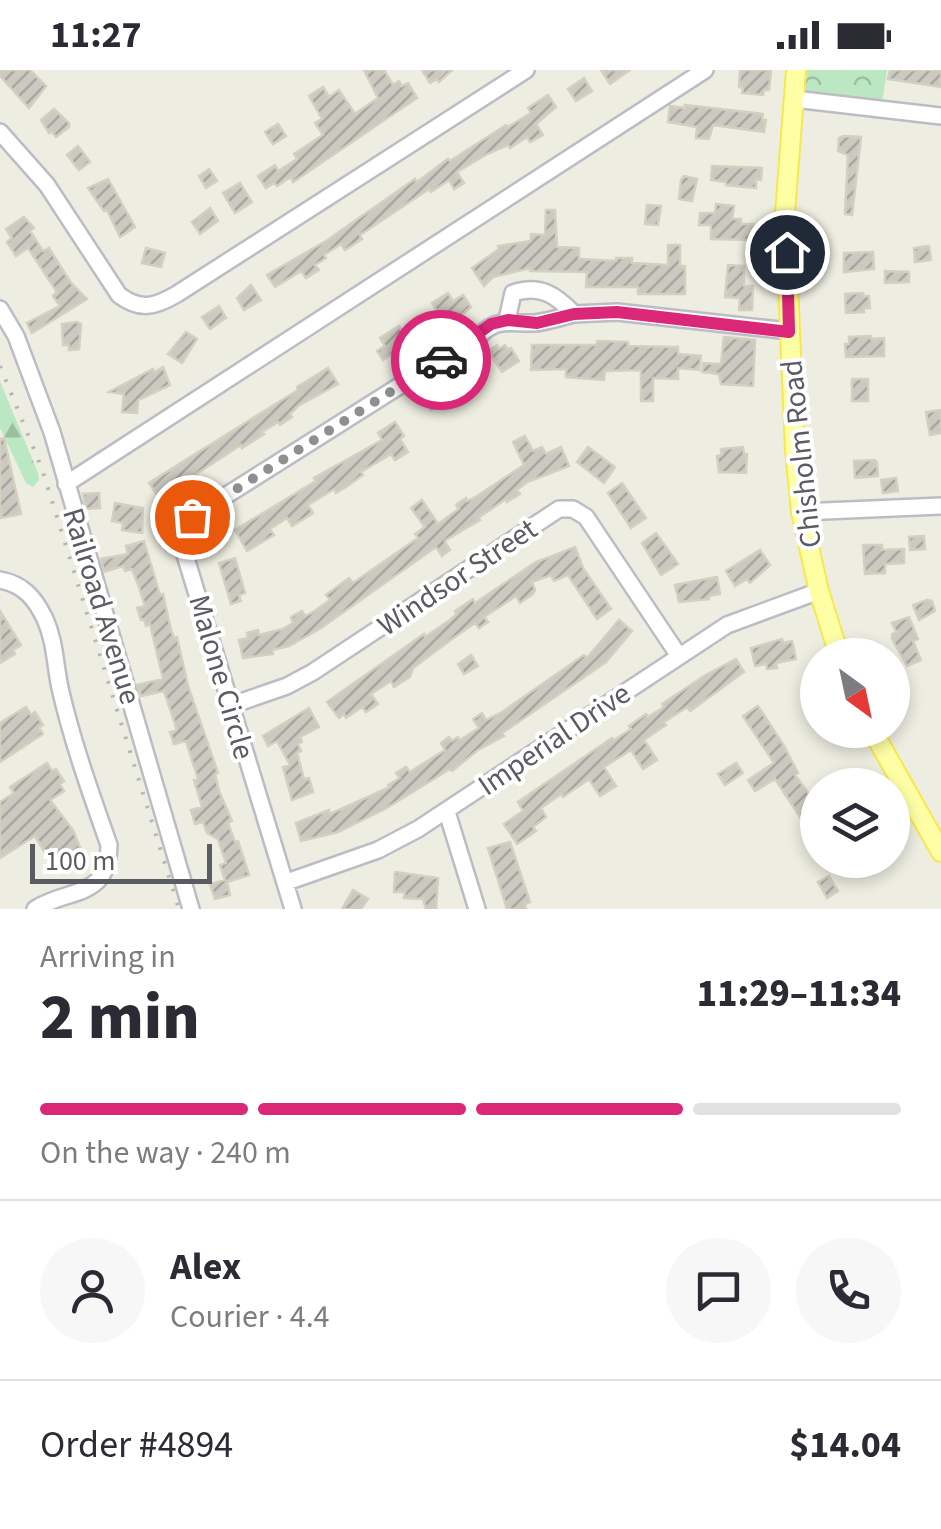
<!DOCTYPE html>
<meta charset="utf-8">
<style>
:root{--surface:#fff;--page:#f7f7f7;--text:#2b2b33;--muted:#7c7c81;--line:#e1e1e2;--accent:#db2777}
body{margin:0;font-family:"Source Sans 3",sans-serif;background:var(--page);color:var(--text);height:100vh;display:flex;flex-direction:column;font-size:38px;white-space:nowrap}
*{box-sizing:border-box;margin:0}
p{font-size:32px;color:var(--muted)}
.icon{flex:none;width:55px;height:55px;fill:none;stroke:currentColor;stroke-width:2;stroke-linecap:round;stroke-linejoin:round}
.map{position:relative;height:839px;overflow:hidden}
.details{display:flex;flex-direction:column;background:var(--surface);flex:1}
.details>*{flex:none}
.needle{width:65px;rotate:147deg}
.fabs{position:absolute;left:800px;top:568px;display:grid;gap:20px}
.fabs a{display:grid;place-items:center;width:110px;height:110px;border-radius:50%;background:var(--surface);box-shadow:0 5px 15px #0003;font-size:50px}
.scale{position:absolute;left:30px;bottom:25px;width:182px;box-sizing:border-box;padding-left:10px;border:5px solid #5a5c63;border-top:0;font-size:28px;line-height:35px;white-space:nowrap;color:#5a5c63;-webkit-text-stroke:8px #fff;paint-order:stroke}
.pin{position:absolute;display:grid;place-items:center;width:85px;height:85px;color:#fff;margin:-42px;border:5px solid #fff;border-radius:50%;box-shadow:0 2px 10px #0007}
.courier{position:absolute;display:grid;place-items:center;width:100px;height:100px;margin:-50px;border:8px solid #db2777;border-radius:50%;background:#fff;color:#222;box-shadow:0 2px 12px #0007}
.headline em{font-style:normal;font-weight:800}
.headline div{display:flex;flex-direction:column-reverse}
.headline{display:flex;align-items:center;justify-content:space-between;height:170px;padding:0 40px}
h1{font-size:65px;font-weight:800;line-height:75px}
.bar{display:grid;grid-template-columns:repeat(4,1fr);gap:15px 10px;align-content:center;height:120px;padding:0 40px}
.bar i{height:12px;border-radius:8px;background:var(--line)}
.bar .current{background:var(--accent)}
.bar p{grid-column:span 4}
.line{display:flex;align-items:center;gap:25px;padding:0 40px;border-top:2px solid var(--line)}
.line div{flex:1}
.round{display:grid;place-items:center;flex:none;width:105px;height:105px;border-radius:52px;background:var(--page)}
.status{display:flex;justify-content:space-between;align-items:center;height:70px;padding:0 50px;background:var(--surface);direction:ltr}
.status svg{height:28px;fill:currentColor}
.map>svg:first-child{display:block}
.forest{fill:url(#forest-firs)}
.park{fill:url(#park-crowns)}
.building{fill:url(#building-hatch);stroke:#d3d0bf;stroke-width:2.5}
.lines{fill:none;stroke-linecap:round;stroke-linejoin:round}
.minor-casing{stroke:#bcbdc4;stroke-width:20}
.major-casing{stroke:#f9e74f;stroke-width:22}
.minor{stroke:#fff;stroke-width:15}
.major{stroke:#feffa5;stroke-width:18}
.rail{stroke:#b5b5b6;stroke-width:4;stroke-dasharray:2.5 12;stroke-linecap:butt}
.done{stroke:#8e8f8f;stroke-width:10;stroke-dasharray:0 18}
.route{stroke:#db2777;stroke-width:12}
.labels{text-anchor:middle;stroke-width:8;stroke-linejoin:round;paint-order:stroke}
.street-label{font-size:30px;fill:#5a5c63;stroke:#fff}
</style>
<div class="status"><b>11:27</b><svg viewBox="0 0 49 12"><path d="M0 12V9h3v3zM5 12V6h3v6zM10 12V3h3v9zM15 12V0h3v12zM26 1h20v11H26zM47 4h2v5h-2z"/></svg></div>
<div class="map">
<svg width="941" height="839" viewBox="0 0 941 839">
<defs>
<pattern id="forest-firs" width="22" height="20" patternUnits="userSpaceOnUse" patternTransform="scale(2.5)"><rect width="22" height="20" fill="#bce7c3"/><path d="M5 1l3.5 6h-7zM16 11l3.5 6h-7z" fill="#9cbea2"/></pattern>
<pattern id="park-crowns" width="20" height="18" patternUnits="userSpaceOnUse" patternTransform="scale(2.5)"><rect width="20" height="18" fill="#bce7c3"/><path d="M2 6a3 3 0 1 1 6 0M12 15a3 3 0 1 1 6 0" fill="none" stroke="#9cbea2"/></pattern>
<pattern id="building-hatch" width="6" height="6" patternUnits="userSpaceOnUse" patternTransform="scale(2.5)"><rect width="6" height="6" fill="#cbc9c0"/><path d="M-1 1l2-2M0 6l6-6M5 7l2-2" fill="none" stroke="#a8a6a0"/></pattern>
</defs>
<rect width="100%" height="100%" fill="#eeede1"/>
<path class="forest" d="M 0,311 L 38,403 L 39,410 L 33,417 L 26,413 L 0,358 Z"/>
<path class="park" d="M 807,0 L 887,0 L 882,33 L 805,25 Z"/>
<path class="building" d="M 0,0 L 30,0 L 46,16 L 29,38 L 0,6 Z
M 364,0 L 384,0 L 393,15 L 399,11 L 402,16 L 408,13 L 417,28 L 293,112 L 291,107 L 277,116 L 274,113 L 266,118 L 258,106 L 275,95 L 278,101 L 297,89 L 294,84 L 323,65 L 315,53 L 322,49 L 309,26 L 323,17 L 329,27 L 339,20 L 355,44 L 378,28 Z
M 422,0 L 452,0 L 439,12 L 437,9 L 430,13 Z
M 601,0 L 630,0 L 610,14 Z
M 740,0 L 771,0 L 769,20 L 764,20 L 763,25 L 742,23 L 743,18 L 739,17 Z
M 890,0 L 941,0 L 941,17 L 888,9 Z
M 584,8 L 592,21 L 576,31 L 568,19 Z
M 548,25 L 556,37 L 536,54 L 543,65 L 530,72 L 527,67 L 510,78 L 508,75 L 487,84 L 457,102 L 464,113 L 454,119 L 449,110 L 431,122 L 429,119 L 360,165 L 362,169 L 345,180 L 341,174 L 324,185 L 326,188 L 315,195 L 319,200 L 306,208 L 301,201 L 275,217 L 267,205 L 326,171 L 415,109 L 417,112 L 448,89 L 450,91 L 506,55 L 508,57 L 531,43 L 528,38 Z
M 685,35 L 763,44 L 762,50 L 766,50 L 764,62 L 713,55 L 709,69 L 696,68 L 697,57 L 668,52 L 670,36 L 685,38 Z
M 54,39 L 69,53 L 69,57 L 56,67 L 51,61 L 49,63 L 41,50 Z
M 278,54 L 286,66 L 273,74 L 265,62 Z
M 843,66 L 861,67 L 852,145 L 845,144 L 848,85 L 838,81 L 839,68 Z
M 78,76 L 90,92 L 79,100 L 67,85 Z
M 712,96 L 762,98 L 761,110 L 756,109 L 756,118 L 726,115 L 726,112 L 711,110 Z
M 209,99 L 217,111 L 206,118 L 199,106 Z
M 684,106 L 697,109 L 692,131 L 679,129 L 681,110 Z
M 108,109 L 135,157 L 120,167 L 107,140 L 104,141 L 88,118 Z
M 240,113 L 252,132 L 235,143 L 223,123 Z
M 716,134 L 734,136 L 732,149 L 741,149 L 741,154 L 753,154 L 753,170 L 711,169 L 711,155 L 699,155 L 700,143 L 715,143 Z
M 647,135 L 661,136 L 658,155 L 645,154 Z
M 210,138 L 218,151 L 200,164 L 192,152 Z
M 546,140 L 555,140 L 557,177 L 579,178 L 579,189 L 616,191 L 616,188 L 632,188 L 632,193 L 668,195 L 668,175 L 680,175 L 680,196 L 685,196 L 685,224 L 638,224 L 638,217 L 586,217 L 587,202 L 530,201 L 530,198 L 493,207 L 484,216 L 472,198 L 499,179 L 498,176 L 531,171 L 531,164 L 545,165 Z
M 24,147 L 34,158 L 30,161 L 43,181 L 49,178 L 71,213 L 87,229 L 32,263 L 27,253 L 60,236 L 53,226 L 57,222 L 28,178 L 16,186 L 7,172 L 12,168 L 6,159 Z
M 929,176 L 931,190 L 915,192 L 914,178 Z
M 146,178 L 165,183 L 161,197 L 142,193 Z
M 873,182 L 874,199 L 844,202 L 844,183 Z
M 728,195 L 744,196 L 744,216 L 753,216 L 752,240 L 739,240 L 740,228 L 725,227 Z
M 885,201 L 909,202 L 909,212 L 885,213 Z
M 251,215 L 261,230 L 244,240 L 237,228 Z
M 448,223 L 453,231 L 463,225 L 471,237 L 447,257 L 432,233 Z
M 863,223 L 863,226 L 869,226 L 870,238 L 864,238 L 864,242 L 846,243 L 845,224 Z
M 219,236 L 226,248 L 210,259 L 202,247 Z
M 77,252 L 81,254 L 79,279 L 69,280 L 69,275 L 63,275 L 62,254 Z
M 399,256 L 409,273 L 383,290 L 377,281 L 385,276 L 380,268 Z
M 186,262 L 197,269 L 182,293 L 168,284 Z
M 871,266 L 871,269 L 884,268 L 884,286 L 846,287 L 845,274 L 849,274 L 849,267 Z
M 724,267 L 755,270 L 753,316 L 721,314 L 719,304 L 702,302 L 703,293 L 721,294 Z
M 597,271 L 628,272 L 628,276 L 678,277 L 678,284 L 701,286 L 699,300 L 678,298 L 678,309 L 653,308 L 653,331 L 641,331 L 641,300 L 605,301 L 604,310 L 566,307 L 566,299 L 531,300 L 532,275 L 597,275 Z
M 497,275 L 499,279 L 505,275 L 508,280 L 511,278 L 519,291 L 502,302 L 488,281 Z
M 163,297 L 170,315 L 138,330 L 137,343 L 122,342 L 124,324 L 109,322 L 153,299 L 155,302 Z
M 328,298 L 338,314 L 298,336 L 290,344 L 292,347 L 280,355 L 278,352 L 262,362 L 264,364 L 242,378 L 241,375 L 159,428 L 149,413 L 298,320 L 297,317 Z
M 852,309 L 868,309 L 868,331 L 852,331 Z
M 433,314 L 435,318 L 442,314 L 450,329 L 431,340 L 423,326 L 427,323 L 424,319 Z
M 941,340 L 941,363 L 930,365 L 926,342 Z
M 395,352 L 404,366 L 400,369 L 408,382 L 395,390 L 391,384 L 361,402 L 363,405 L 346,417 L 336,423 L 334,419 L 308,435 L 313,443 L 292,456 L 287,448 L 270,459 L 274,465 L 247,481 L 235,460 L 316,411 L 314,408 L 382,370 L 378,363 Z
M 525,366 L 533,381 L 542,377 L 546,384 L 561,377 L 569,396 L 527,412 L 517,420 L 520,424 L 507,432 L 506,429 L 478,448 L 480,450 L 446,470 L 445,472 L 450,480 L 442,486 L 436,477 L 321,558 L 289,576 L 272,580 L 273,584 L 243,588 L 239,570 L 248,568 L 247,563 L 258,560 L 259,565 L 283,559 L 293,553 L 291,547 L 302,541 L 305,546 L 313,542 L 330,530 L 326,525 L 349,508 L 353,513 L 418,468 L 415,464 L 425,457 L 411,438 L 422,430 L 438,454 L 459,439 L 456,435 L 466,428 L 467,431 L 474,428 L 524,395 L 513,372 Z
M 4,368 L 21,444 L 0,448 L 0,369 Z
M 588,377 L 615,397 L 604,413 L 577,392 Z
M 743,377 L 744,384 L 747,384 L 746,403 L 719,402 L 717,386 L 722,385 L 721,379 Z
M 874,390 L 877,392 L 878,406 L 855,408 L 854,391 Z
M 896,408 L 898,421 L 883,423 L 881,410 Z
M 622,413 L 646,448 L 631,458 L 608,423 Z
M 99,423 L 100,438 L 86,439 L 83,424 Z
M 115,433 L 143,438 L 142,463 L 122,460 L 123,453 L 112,451 Z
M 656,463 L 678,494 L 661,505 L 642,473 Z
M 924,466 L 925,479 L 910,480 L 909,467 Z
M 144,471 L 160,525 L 163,524 L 171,560 L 174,568 L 177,567 L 188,616 L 218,703 L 215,704 L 219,721 L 232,751 L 228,753 L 235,772 L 238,771 L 249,805 L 227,812 L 230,825 L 215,829 L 210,814 L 225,810 L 220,795 L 226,793 L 218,769 L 207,763 L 203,752 L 195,754 L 191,740 L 202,737 L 194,710 L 198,709 L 186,671 L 174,674 L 170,662 L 176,661 L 176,657 L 164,621 L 141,626 L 137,615 L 163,609 L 150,554 L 146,556 L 144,549 L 141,550 L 137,538 L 145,536 L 139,517 L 132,499 L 125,501 L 123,496 L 104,502 L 101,489 L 128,484 L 126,476 Z
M 863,475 L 882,475 L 882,480 L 904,479 L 904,493 L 885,494 L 885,503 L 865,504 Z
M 575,477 L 583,498 L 611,539 L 597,549 L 568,505 L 554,511 L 551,505 L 532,512 L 535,520 L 533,524 L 520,533 L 516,526 L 484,547 L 488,552 L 479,558 L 475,553 L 452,569 L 413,598 L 410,607 L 394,617 L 391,611 L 371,624 L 378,634 L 366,642 L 362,637 L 346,648 L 344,644 L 339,648 L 327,632 L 424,564 L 425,567 L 450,550 L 457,544 L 455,541 L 473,529 L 475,533 L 536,492 Z
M 760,480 L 770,495 L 750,513 L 747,509 L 735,516 L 726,501 Z
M 235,488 L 245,523 L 239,525 L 241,531 L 231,534 L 219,493 Z
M 717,507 L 720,524 L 709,526 L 709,529 L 679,532 L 675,515 Z
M 927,530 L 932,531 L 935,541 L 919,550 L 913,535 Z
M 0,541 L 21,575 L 13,580 L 15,584 L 0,593 Z
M 909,547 L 918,569 L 913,571 L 921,590 L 907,596 L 892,569 L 892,564 L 896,562 L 892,553 Z
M 619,550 L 632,561 L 606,592 L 511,657 L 502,663 L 504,666 L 478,680 L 452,701 L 450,699 L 385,739 L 338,762 L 301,771 L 296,753 L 329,740 L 330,744 L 390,717 L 388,715 L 400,708 L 396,703 L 406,697 L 410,702 L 445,680 L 441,673 L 449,667 L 452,671 L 458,667 L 460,670 L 479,658 L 473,649 L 482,643 L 486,650 L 502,642 L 584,585 L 587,588 Z
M 782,569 L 783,573 L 792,571 L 796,589 L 776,593 L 777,598 L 767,599 L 766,594 L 755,596 L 751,578 Z
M 471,585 L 478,596 L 464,604 L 458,594 Z
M 736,589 L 744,602 L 690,641 L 687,637 L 664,652 L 666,655 L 644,670 L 657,690 L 643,699 L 631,680 L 604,697 L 616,716 L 600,726 L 589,709 L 563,727 L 561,724 L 541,738 L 546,747 L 533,757 L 536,761 L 517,774 L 504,754 L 523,741 L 518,732 L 612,668 L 614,670 L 631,659 L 629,656 L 646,644 L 648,647 L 664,637 L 662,634 L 704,606 Z
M 758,636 L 784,676 L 798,703 L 795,705 L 818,736 L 818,774 L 775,709 L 755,721 L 748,710 L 774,693 L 743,646 Z
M 26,637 L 31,645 L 35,642 L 43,655 L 39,658 L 43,664 L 0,692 L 0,653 Z
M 309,638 L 319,657 L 300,667 L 302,672 L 298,674 L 301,681 L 297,683 L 304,709 L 309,708 L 313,722 L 292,730 L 283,697 L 290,695 L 277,671 L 268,676 L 263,666 Z
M 47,693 L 52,701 L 56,699 L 64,711 L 60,714 L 64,721 L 50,730 L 73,760 L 81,780 L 60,793 L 57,787 L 50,791 L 35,766 L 0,788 L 0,732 L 14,723 L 10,717 Z
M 736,693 L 743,703 L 725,715 L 718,704 Z
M 510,772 L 530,832 L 525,834 L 526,839 L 507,839 L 488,778 Z
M 395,802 L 438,808 L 436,839 L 426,839 L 423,829 L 404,828 L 405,822 L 394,822 Z
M 829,806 L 838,821 L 827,828 L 818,812 Z
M 353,820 L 368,829 L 361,839 L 342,839 Z"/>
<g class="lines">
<defs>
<path id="minor" d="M 794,29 L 941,46
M 0,62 L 47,115 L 119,225 C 140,241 155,237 177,224 L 526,0
M 0,239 L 16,266 L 52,362 L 191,839
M 507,250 L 513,223 C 540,214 556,225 574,244 L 617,242 L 789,261
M 66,414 L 705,0
M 801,442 L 941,436
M 0,510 C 23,514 35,528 45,549 C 55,571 55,594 60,618 C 72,671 91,724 109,775 C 108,830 70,817 35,839
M 232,635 L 287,616 L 313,602 L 559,439 L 573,439 L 586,447 L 679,586
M 447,742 L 477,839
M 287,812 L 378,780 L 418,759 L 727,555 L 819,521
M 293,839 L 182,475 L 182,459 L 192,447 L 480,265 C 498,247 511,254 534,253 C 547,252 561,247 574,244"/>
<path id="major" d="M 796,0 L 785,143 L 795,380 L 801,442 L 819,521 L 839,585
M 872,660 L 941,782"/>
</defs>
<use href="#minor" class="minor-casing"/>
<use href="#major" class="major-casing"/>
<use href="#minor" class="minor"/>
<use href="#major" class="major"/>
<path class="rail" d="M 0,296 L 42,399 L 179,839"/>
</g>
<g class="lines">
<path class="done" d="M 192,447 L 441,290"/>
<path class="route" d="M 441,290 L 491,254 L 508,250 L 537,253 L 574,244 L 617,242 L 789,262 L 787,182"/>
</g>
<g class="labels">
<g class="street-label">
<text transform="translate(801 384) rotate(-96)" y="10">Chisholm Road</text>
<text transform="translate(457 507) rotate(-34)" y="10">Windsor Street</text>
<text transform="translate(102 536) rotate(73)" y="10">Railroad Avenue</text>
<text transform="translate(222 607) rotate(74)" y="10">Malone Circle</text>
<text transform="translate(554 669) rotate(-34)" y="10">Imperial Drive</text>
</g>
</g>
</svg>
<div class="fabs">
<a><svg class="needle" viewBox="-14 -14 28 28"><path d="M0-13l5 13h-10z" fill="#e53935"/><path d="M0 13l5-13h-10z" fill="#7c7c81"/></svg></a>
<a><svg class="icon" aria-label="layers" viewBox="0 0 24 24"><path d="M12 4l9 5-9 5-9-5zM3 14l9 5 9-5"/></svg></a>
</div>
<div class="scale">100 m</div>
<div class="pin" style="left:192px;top:447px;background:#ea580c"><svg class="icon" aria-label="bag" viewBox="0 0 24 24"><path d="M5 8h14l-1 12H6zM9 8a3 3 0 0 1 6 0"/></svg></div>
<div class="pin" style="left:787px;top:182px;background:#1f2937"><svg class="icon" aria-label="home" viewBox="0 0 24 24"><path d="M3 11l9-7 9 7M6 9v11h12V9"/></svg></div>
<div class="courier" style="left:441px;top:290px"><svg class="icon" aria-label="car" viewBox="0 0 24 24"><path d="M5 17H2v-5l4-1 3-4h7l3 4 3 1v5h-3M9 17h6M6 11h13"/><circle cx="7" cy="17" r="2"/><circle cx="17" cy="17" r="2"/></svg></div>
</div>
<section class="details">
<div class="headline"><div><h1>2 min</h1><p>Arriving in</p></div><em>11:29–11:34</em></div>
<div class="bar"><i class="current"></i><i class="current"></i><i class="current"></i><i></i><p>On the way · 240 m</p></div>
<div class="line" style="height:180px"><a class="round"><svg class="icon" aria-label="person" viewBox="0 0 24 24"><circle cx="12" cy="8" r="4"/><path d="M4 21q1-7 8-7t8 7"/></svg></a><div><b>Alex</b><p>Courier · 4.4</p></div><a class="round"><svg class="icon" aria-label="chat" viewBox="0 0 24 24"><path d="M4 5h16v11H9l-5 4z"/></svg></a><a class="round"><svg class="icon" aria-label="phone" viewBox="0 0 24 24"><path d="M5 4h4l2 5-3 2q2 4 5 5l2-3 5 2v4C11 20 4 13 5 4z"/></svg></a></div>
<div class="line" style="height:130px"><div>Order #4894</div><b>$14.04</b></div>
</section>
